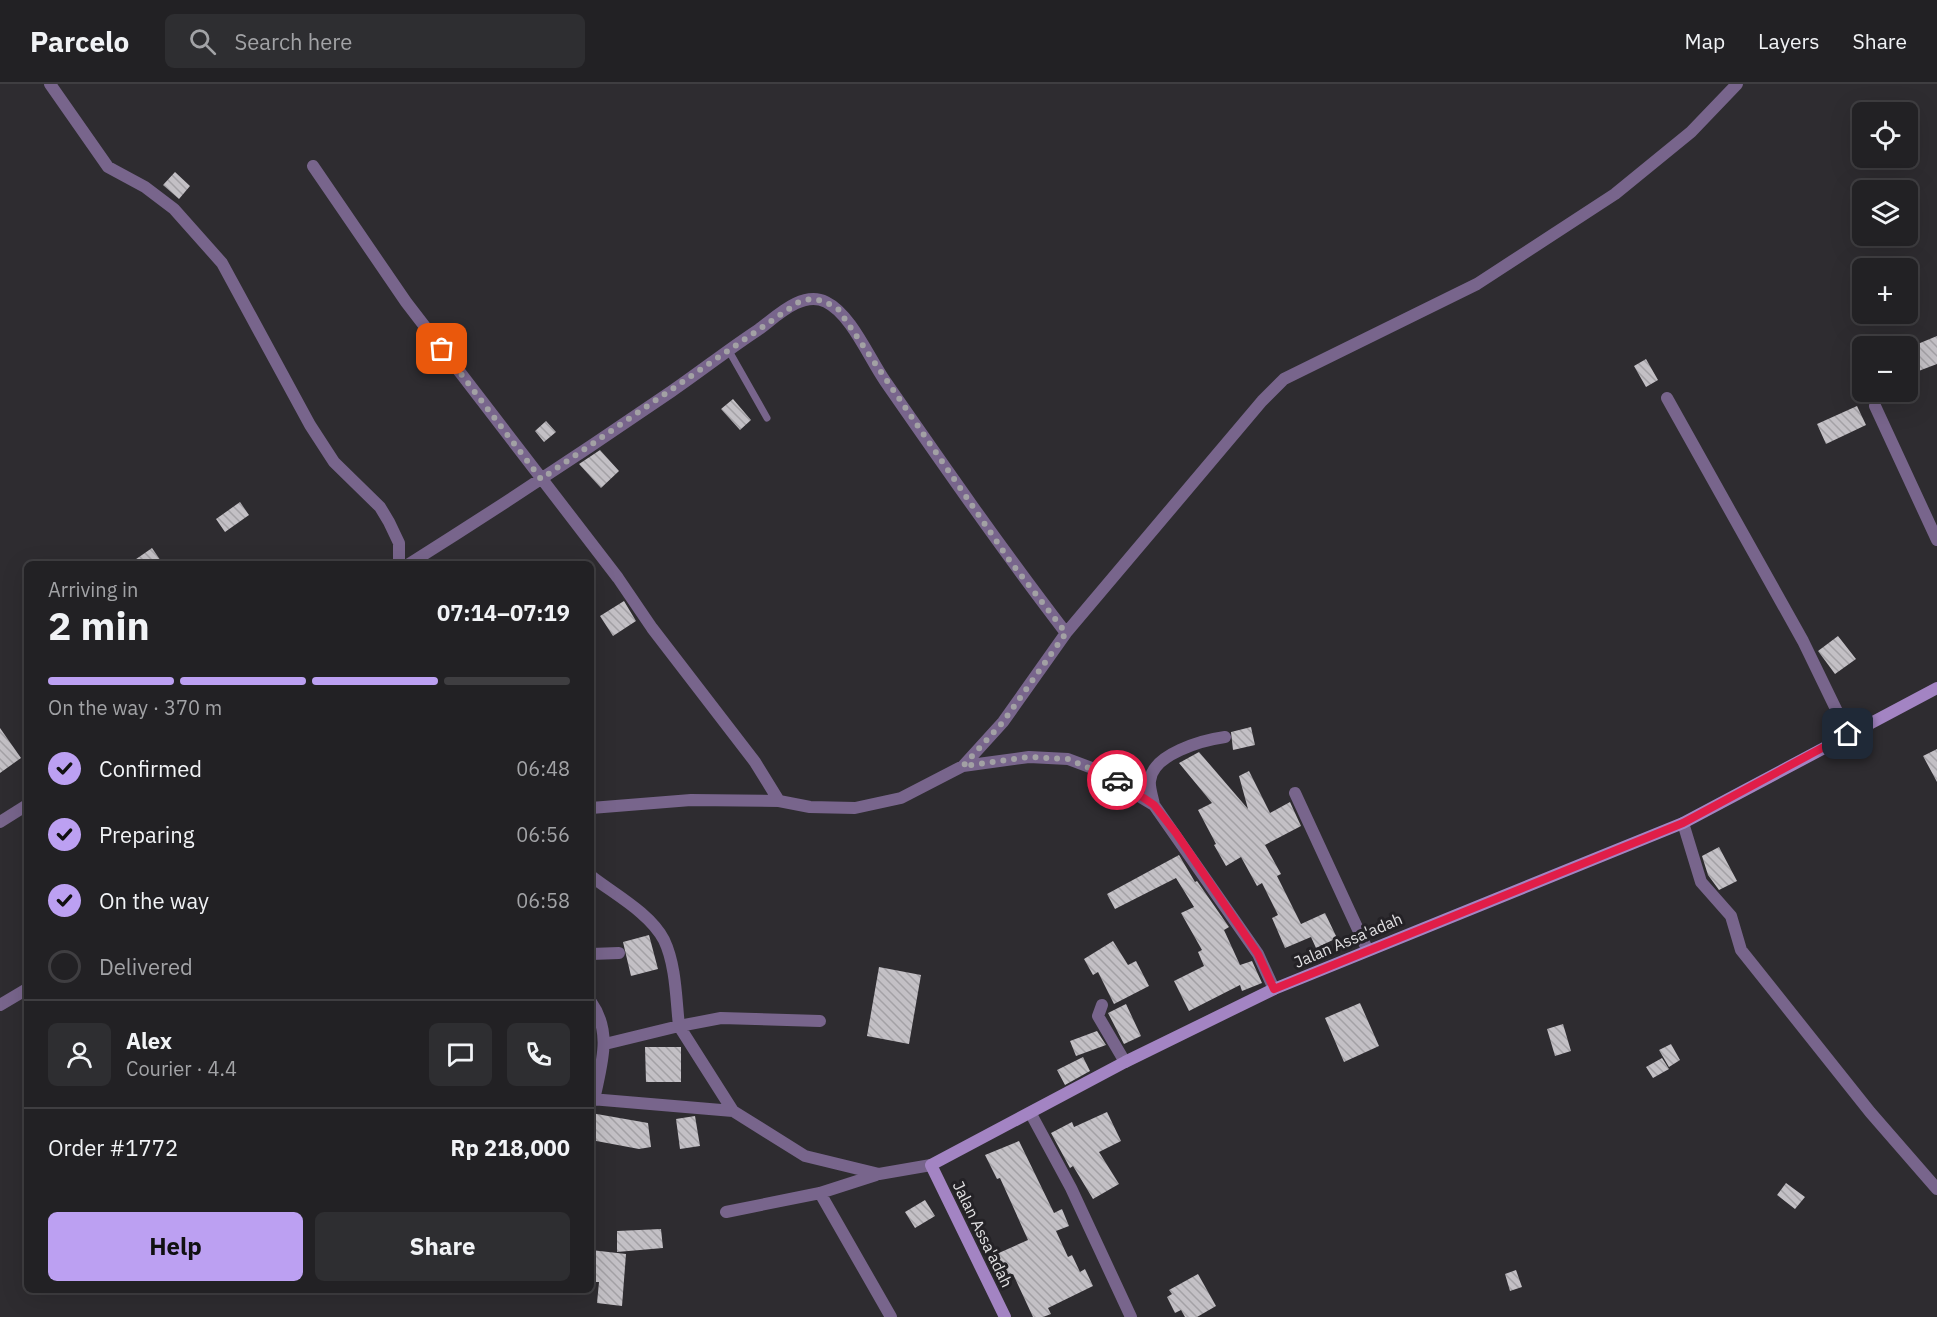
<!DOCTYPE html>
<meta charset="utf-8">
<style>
:root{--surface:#222124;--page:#2e2e31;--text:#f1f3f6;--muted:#a2a3a6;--line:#3f3e41;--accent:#bca0f2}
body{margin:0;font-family:"IBM Plex Sans",sans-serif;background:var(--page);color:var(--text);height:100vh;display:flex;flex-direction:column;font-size:22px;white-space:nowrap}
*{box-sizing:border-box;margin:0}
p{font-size:20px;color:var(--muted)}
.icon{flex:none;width:33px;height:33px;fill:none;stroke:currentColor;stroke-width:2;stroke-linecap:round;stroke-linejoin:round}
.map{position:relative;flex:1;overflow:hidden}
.details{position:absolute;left:24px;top:477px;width:570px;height:732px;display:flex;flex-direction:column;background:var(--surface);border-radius:9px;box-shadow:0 6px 24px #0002,0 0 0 2px var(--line)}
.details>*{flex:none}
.controls{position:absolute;left:1852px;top:18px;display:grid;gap:12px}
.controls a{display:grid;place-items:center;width:66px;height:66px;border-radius:9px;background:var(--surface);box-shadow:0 6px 24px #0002,0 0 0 2px var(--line);font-size:30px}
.pin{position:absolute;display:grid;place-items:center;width:51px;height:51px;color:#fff;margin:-26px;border-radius:12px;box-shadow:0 3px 9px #0006}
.courier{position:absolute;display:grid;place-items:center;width:60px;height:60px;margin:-30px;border:4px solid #e11d48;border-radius:50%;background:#fff;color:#222;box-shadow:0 2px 8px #0007}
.summary em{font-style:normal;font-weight:700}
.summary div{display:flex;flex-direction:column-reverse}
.summary{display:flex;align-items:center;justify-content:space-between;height:102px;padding:0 24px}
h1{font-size:39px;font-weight:700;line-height:45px}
.bar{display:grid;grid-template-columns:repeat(4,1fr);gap:9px 6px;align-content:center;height:72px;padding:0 24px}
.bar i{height:8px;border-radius:4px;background:var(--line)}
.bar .on{background:var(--accent)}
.bar p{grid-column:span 4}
.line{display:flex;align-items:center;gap:15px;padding:0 24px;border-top:2px solid var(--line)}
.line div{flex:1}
.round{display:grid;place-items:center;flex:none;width:63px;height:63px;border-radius:9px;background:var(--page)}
ol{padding:0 24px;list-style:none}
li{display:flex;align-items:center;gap:18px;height:66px}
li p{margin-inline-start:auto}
li .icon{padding:6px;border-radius:50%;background:var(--accent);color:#111;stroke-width:4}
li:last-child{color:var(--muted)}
li i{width:33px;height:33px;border:3px solid var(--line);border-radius:50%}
.cta{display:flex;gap:12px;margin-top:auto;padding:12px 24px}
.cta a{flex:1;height:69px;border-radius:9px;background:var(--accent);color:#111;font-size:24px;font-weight:700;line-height:69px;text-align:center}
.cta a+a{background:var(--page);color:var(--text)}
header{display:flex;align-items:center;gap:36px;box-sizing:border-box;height:84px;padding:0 30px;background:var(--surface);border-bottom:2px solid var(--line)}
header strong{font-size:28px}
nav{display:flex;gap:33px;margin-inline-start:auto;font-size:21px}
.search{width:420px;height:54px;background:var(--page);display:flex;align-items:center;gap:15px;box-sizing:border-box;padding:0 21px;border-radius:9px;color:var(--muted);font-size:22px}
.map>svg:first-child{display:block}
.building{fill:url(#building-back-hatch)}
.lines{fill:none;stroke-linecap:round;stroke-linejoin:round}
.lane{stroke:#78658c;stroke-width:7}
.street{stroke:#78658c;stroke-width:12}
.secondary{stroke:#a384c3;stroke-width:12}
.done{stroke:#a2a1a4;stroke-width:6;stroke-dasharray:0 10.8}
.route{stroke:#e11d48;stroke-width:8}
.labels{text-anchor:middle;stroke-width:6;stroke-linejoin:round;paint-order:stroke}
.street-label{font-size:16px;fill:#e1e0e2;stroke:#242226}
</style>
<header>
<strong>Parcelo</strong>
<div class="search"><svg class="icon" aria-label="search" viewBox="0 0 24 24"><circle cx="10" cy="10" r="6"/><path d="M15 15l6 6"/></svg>Search here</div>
<nav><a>Map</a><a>Layers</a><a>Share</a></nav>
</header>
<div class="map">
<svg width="1937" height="1233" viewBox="0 0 1937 1233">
<defs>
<pattern id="building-back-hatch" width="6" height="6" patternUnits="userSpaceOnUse" patternTransform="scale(1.5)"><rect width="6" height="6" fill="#c3c0c5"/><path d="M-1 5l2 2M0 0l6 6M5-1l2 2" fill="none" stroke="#a3a1a5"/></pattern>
</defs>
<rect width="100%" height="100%" fill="#2e2c30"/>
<path class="building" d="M 175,88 L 190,102 L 179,115 L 163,101 Z
M 1937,252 L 1937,280 L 1908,291 L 1908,264 Z
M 1646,275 L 1658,296 L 1646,303 L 1634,282 Z
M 733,315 L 751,336 L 740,346 L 721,325 Z
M 1857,322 L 1866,341 L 1826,360 L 1817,340 Z
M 546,337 L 556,348 L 544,358 L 535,347 Z
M 600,366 L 619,387 L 601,404 L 579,380 Z
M 240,418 L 249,431 L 225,448 L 216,435 Z
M 152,464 L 163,480 L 129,480 Z
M 624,517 L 636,537 L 613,552 L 600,532 Z
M 1838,552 L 1856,575 L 1835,590 L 1818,567 Z
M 1251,643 L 1255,661 L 1233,666 L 1231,648 Z
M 0,644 L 21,674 L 0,689 Z
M 1937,665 L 1937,698 L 1923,672 Z
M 1199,668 L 1248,725 L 1239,692 L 1249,687 L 1270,729 L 1290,718 L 1301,742 L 1265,761 L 1281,790 L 1277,792 L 1301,840 L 1325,829 L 1337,854 L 1316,864 L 1311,853 L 1285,864 L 1272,834 L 1278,831 L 1262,799 L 1257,802 L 1241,773 L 1226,782 L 1214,761 L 1216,760 L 1198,726 L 1212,719 L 1179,679 Z
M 1719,763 L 1737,797 L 1719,806 L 1708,791 L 1702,772 Z
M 1179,771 L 1195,798 L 1197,797 L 1229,843 L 1224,846 L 1240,881 L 1252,877 L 1262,899 L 1242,907 L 1240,901 L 1189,927 L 1174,897 L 1204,882 L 1198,868 L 1202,866 L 1181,829 L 1194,823 L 1176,794 L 1115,825 L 1107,810 Z
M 649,851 L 658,885 L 631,892 L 623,858 Z
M 1113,857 L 1128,881 L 1136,877 L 1149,902 L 1114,920 L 1098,888 L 1093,891 L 1084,875 Z
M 879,883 L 921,891 L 909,960 L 867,952 Z
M 1360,919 L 1379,962 L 1344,978 L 1325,934 Z
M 1126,920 L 1141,952 L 1124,960 L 1108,929 Z
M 1563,940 L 1571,967 L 1555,972 L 1547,945 Z
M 1097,947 L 1106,961 L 1076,972 L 1070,957 Z
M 1671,960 L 1680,976 L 1669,983 L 1659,966 Z
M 645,963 L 681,963 L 681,998 L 646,998 Z
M 1083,973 L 1090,987 L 1065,1001 L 1057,986 Z
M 1662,974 L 1669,985 L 1653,994 L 1646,983 Z
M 1107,1028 L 1121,1057 L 1099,1068 L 1119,1100 L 1093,1115 L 1073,1082 L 1070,1084 L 1051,1049 L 1072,1038 L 1074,1043 Z
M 591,1029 L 648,1039 L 651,1063 L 639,1065 L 591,1056 Z
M 695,1032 L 700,1062 L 680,1065 L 676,1035 Z
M 1019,1057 L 1054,1129 L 1062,1125 L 1069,1142 L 1056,1147 L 1068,1173 L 1072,1171 L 1080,1188 L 1085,1185 L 1093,1202 L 1048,1224 L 1051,1230 L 1043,1233 L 1033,1233 L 1013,1190 L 1003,1195 L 992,1172 L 1028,1156 L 1000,1094 L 997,1095 L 985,1071 Z
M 1786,1099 L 1805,1113 L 1795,1125 L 1777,1111 Z
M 925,1116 L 935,1132 L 915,1144 L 905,1128 Z
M 661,1145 L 663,1164 L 617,1168 L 617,1147 Z
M 591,1166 L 626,1170 L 622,1222 L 597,1219 L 599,1198 L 591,1198 Z
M 1516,1186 L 1522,1203 L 1510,1207 L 1505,1190 Z
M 1198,1190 L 1216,1222 L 1197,1233 L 1185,1233 L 1181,1226 L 1175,1229 L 1167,1213 L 1172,1210 L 1169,1206 Z"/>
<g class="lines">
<path class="lane" d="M 729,267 L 767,334"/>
<path class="street" d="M 50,0 L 108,83 L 145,103 L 174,125 L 222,179 L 310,341 L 334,378 L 380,423 L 389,438 L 399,459 L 399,480
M 313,82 L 406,218 L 618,494 L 652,544 L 755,678 L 779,717
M 1667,314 L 1803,557 L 1848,650
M 1875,322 L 1937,456
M 409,480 C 498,424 586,366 672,307 C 701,287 729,265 758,246 C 776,233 802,206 826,218 C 851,230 869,274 885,297 C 944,382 1003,467 1066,549
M 1225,653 C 1203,656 1152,670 1150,697 C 1149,704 1153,714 1154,721 L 1258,870 L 1274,905
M 963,682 L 1003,638 L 1066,549 L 1262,317 L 1284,295 L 1477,200 L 1615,110 L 1691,48 L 1737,0
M 1295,709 L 1367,865
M 591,724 L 691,716 L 779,717 L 810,723 L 855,724 L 901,714 L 963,682 L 1029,673 L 1068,675 L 1092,684 L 1154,721
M 0,738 L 27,721
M 1683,739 L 1701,798 L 1731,832 L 1741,866 L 1870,1028 L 1937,1105
M 591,792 C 614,810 650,829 664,856 C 676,881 676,915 679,942 L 721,934 L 820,937
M 591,870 L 619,869
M 591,918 C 613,949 601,981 594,1016
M 0,921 L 27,905
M 1102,921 L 1098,932 L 1125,978
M 605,960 L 679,942 L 733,1027 L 805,1072 L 879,1090 L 931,1081
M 591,1015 L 733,1027
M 1031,1030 L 1071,1104 L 1131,1233
M 820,1109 L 891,1233
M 726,1128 L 820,1109 L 876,1091"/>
<path class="secondary" d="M 1005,1233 L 931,1081 L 1125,978 L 1274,905 L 1683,739 L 1937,604"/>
</g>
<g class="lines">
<path class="done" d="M 442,265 L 541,395 L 799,218 C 815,212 824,217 838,225 L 1010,477 L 1066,549 L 1003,638 L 963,682 L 1029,673 L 1068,675 L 1117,696"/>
<path class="route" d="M 1117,696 L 1154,721 L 1176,749 L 1258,870 L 1274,905 L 1683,739 L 1848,650"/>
</g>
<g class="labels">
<g class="street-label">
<text transform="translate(1348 856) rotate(-23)" y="6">Jalan Assa'adah</text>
<text transform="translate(983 1150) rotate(64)" y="6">Jalan Assa'adah</text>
</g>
</g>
</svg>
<div class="controls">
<a><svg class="icon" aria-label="locate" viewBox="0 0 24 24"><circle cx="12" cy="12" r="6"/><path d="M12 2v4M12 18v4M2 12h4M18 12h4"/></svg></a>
<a><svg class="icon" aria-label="layers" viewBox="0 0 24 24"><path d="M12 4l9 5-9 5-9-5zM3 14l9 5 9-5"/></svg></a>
<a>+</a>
<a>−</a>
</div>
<div class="pin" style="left:442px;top:265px;background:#ea580c"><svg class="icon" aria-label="bag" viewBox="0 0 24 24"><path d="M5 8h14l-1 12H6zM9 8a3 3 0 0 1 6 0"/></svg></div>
<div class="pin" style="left:1848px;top:650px;background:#1f2937"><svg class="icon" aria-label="home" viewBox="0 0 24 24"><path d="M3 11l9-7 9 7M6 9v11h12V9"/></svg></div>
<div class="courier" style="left:1117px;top:696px"><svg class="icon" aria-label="car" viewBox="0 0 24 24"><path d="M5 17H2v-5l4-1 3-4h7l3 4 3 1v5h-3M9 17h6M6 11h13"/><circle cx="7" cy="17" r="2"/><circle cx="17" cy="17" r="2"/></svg></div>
<section class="details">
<div class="summary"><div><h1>2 min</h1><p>Arriving in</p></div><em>07:14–07:19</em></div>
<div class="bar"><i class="on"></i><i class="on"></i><i class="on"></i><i></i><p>On the way · 370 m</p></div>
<ol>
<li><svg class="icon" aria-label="check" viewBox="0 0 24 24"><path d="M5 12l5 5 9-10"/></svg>Confirmed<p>06:48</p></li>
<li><svg class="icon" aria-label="check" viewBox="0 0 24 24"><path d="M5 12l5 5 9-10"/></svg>Preparing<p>06:56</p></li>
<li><svg class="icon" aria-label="check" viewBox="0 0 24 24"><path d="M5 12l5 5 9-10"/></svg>On the way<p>06:58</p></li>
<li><i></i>Delivered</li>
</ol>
<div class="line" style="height:108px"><a class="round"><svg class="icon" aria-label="person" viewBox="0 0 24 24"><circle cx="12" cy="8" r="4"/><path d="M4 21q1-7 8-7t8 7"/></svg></a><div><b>Alex</b><p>Courier · 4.4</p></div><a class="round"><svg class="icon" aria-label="chat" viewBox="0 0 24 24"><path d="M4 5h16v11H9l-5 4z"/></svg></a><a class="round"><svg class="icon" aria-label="phone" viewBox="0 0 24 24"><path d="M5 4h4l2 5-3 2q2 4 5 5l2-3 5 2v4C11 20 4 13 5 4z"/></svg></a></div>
<div class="line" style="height:78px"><div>Order #1772</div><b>Rp 218,000</b></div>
<div class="cta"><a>Help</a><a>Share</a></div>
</section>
</div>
